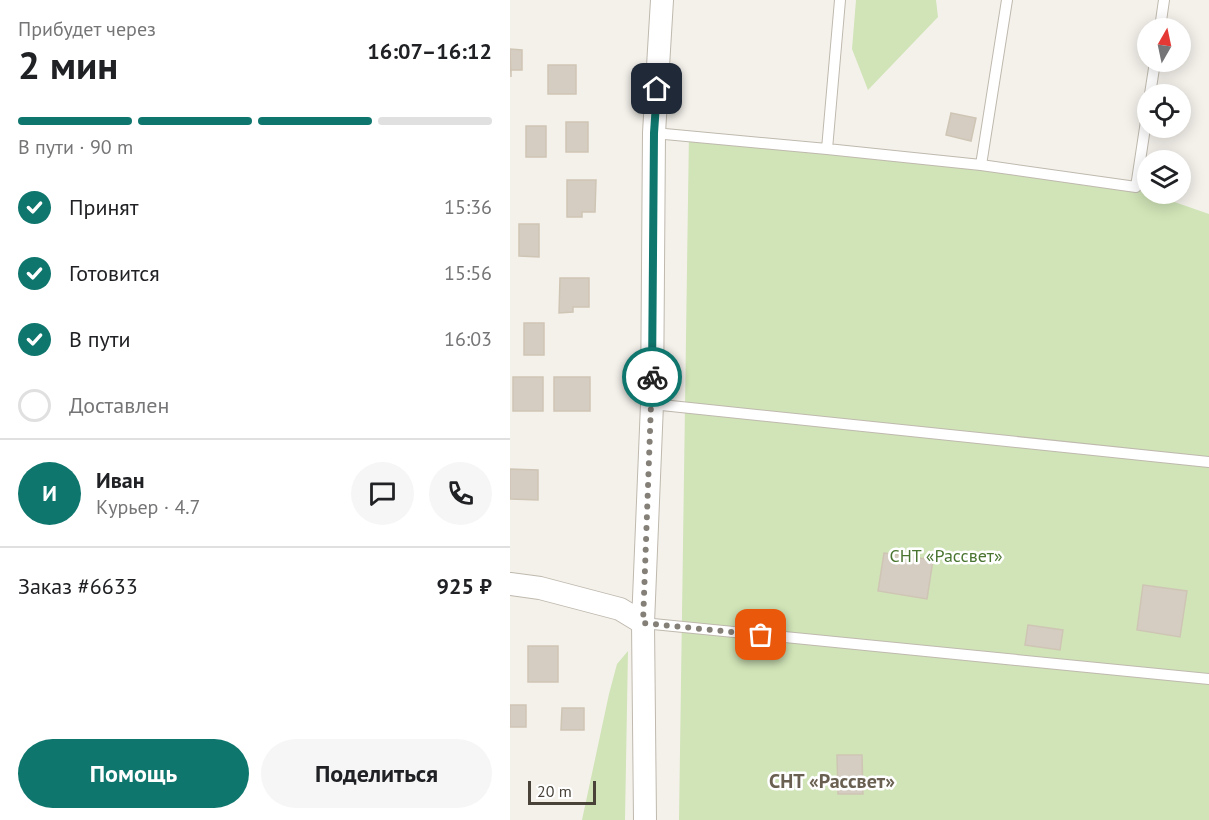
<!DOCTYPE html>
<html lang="ru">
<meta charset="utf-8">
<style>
:root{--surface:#fff;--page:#f6f6f6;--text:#202124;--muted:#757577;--line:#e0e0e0;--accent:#0f766e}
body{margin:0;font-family:"PT Sans",sans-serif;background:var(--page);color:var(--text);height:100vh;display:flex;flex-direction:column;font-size:22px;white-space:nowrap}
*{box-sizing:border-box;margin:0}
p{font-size:20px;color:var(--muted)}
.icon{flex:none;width:33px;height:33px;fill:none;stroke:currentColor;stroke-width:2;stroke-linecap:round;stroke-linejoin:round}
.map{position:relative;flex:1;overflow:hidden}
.side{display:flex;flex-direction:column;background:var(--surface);width:510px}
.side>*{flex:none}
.needle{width:39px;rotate:9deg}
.controls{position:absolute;left:627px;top:18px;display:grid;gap:12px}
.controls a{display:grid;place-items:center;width:54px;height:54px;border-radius:50%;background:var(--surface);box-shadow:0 3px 15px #0003;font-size:30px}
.scale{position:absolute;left:18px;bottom:15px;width:68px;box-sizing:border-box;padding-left:6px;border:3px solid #484239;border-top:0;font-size:16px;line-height:21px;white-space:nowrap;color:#484239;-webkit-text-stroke:4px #fff;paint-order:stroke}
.pin{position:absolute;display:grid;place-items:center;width:51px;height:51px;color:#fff;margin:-26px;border-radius:12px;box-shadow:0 3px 9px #0006}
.courier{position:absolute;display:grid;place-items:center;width:60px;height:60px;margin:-30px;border:4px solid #0f766e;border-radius:50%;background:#fff;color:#222;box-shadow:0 2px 8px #0007}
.head em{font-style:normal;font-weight:700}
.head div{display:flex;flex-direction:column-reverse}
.head{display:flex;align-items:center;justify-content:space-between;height:102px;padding:0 18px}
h1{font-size:39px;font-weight:700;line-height:45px}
.bar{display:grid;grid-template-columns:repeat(4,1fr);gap:9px 6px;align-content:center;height:72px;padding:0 18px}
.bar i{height:8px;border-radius:4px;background:var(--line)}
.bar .selected{background:var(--accent)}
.bar p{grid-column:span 4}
.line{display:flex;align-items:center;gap:15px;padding:0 18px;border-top:2px solid var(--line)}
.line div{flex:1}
.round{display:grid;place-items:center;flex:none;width:63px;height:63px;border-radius:32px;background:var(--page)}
ol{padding:0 18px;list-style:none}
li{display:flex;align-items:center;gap:18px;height:66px}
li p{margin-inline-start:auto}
li .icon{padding:6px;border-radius:50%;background:var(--accent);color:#fff;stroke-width:4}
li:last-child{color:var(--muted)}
li i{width:33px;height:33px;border:3px solid var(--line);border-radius:50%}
.action{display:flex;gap:12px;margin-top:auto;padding:12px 18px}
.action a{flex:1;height:69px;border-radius:36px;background:var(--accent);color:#fff;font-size:24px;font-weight:700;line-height:69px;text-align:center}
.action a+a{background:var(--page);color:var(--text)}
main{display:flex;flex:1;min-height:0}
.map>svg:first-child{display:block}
.green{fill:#d0e4b7}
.building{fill:#d5cdc1;stroke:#cfc5b5;stroke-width:1.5}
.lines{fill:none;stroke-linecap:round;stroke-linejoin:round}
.lane-casing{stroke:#bfb9ae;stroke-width:12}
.street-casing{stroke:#bfb9ae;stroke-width:24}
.lane{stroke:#fff;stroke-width:10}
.street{stroke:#fff;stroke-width:22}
.done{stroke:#847f77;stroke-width:6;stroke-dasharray:0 10.8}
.route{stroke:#0f766e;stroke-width:8}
.labels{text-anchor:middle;stroke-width:5;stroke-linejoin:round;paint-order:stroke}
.park-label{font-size:18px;fill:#4a7531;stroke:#fff}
.neighbourhood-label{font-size:20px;font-weight:bold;fill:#696051;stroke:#fff}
</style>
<main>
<section class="side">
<div class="head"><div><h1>2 мин</h1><p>Прибудет через</p></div><em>16:07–16:12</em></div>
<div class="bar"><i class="selected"></i><i class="selected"></i><i class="selected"></i><i></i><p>В пути · 90 m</p></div>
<ol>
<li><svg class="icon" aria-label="check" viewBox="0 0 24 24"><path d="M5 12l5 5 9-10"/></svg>Принят<p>15:36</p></li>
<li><svg class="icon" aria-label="check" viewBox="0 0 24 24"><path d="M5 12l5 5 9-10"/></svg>Готовится<p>15:56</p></li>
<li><svg class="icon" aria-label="check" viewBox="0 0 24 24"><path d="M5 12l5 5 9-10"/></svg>В пути<p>16:03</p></li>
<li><i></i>Доставлен</li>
</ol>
<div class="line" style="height:108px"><b class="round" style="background:var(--accent);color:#fff">И</b><div><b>Иван</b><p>Курьер · 4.7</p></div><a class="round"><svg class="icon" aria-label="chat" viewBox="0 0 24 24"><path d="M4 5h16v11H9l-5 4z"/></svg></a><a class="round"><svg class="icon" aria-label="phone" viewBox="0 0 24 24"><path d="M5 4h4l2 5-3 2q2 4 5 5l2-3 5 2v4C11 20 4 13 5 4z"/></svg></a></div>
<div class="line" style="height:78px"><div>Заказ #6633</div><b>925 ₽</b></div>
<div class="action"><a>Помощь</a><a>Поделиться</a></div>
</section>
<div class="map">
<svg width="699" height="820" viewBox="0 0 699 820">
<rect width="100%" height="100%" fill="#f4f1eb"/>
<path class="green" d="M 346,0 L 426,0 L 428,17 L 358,90 L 342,49 Z
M 179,131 L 627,189 L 699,214 L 699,820 L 169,820 Z
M 118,651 L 115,820 L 72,820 L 99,694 L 107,664 Z"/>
<path class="building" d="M 0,49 L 12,50 L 12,70 L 1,70 L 1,77 Z
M 38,65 L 66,65 L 66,94 L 38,94 Z
M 441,113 L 466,118 L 461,141 L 436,135 Z
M 56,122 L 78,122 L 78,152 L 56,152 Z
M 16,126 L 36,126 L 36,157 L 16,157 Z
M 57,180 L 86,180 L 85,212 L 72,212 L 72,217 L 57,217 Z
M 9,224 L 29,224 L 29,257 L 9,256 Z
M 50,278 L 79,278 L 79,307 L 63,307 L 63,312 L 49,313 Z
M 14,323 L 34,323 L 34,355 L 14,355 Z
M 3,377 L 33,377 L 33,411 L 3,411 Z
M 44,377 L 80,377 L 80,411 L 44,411 Z
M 0,469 L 28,470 L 28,500 L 0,499 Z
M 374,553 L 423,560 L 417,599 L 368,591 Z
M 633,585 L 677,591 L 670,637 L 627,630 Z
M 518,625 L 553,630 L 550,650 L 515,645 Z
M 18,646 L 48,646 L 48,682 L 18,682 Z
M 0,705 L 16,705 L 16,727 L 0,727 Z
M 52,708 L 74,708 L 74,730 L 51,730 Z
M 327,755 L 352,755 L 353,794 L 328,794 Z"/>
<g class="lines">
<defs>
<path id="lane" d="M 330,0 L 317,149 L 471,165 L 497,0
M 650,28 L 654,0
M 640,94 L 645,62
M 144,133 L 317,149
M 471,165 L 626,187 L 638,108
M 142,404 L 699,462
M 133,623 L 699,679"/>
<path id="street" d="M 0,584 L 30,588 L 110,609 L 133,623
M 135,820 L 133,623 L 142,404 L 144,133 L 152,0"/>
</defs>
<use href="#lane" class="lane-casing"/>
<use href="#street" class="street-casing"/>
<use href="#lane" class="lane"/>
<use href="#street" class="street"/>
</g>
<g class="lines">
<path class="done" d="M 142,377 L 133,623 L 251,635"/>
<path class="route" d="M 142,377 L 144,133 L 147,89"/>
</g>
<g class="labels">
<g class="park-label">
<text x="436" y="562">СНТ «Рассвет»</text>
</g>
<g class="neighbourhood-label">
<text x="322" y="788">СНТ «Рассвет»</text>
</g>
</g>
</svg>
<div class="controls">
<a><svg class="needle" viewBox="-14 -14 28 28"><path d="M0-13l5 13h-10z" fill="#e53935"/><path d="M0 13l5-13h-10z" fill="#757577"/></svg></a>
<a><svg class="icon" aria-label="locate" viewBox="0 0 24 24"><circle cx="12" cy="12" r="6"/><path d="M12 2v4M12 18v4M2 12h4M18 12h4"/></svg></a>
<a><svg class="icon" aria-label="layers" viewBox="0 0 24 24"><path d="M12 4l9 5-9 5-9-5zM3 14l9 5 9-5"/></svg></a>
</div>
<div class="scale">20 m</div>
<div class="pin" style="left:251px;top:635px;background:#ea580c"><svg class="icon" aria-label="bag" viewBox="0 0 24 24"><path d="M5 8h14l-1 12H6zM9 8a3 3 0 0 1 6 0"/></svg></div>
<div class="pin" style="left:147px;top:89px;background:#1f2937"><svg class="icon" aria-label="home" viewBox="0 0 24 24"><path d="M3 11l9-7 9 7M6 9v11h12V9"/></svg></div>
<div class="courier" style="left:142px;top:377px"><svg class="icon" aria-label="bike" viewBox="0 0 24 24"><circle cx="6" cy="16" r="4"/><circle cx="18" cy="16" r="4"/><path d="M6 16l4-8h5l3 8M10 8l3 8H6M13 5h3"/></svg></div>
</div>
</main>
